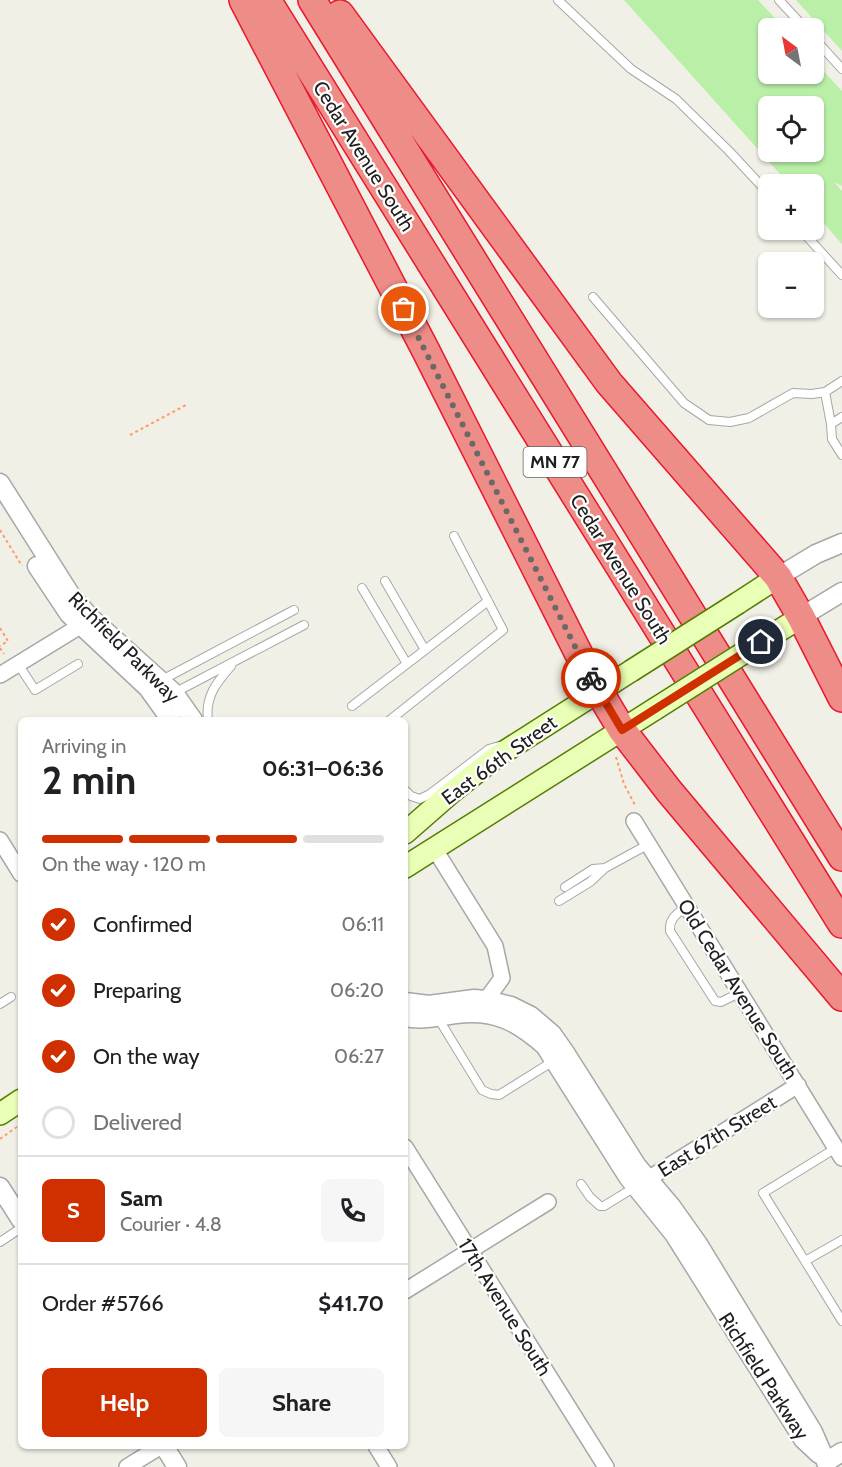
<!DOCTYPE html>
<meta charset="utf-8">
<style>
:root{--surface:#fff;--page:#f6f6f6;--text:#202124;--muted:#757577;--line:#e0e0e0;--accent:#d03000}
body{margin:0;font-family:Cabin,sans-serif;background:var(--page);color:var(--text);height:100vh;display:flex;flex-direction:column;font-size:22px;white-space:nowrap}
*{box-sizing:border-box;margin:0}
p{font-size:20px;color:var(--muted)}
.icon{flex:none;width:33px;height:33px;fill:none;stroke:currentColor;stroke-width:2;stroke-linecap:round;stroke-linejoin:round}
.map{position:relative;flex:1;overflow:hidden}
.drawer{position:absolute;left:18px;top:717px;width:390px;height:732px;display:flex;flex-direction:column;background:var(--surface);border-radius:9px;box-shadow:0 2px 4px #0004}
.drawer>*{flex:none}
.needle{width:39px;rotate:328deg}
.tools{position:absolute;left:758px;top:18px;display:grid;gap:12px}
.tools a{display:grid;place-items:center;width:66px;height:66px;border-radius:9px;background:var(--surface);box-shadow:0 2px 4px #0004;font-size:30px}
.pin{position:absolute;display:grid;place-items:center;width:51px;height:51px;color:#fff;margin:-26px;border:3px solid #fff;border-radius:50%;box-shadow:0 2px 6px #0007}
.courier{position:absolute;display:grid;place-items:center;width:60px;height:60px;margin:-30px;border:4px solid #d03000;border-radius:50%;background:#fff;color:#222;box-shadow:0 2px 8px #0007}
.headline em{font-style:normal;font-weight:700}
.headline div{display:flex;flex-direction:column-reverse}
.headline{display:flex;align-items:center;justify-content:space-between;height:102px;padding:0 24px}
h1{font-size:39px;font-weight:700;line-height:45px}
.bar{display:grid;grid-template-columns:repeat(4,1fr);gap:9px 6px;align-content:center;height:72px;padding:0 24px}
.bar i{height:8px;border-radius:4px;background:var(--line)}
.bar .current{background:var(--accent)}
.bar p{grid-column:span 4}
.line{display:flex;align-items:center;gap:15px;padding:0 24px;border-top:2px solid var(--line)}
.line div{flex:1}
.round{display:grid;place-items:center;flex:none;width:63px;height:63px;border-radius:9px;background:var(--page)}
ol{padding:0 24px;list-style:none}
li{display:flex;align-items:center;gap:18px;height:66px}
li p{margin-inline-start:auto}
li .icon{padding:6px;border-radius:50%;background:var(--accent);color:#fff;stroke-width:4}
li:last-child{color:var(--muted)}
li i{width:33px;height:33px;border:3px solid var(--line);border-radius:50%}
.primary-button{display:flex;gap:12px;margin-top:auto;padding:12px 24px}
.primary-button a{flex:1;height:69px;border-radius:9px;background:var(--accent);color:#fff;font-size:24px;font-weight:700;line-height:69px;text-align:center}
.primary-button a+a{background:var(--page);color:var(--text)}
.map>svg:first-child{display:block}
.grass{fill:#baefa8;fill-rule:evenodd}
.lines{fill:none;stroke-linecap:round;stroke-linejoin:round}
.service-casing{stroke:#a7a7a7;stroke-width:10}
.minor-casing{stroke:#a7a7a7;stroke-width:18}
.tertiary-casing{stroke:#a7a7a7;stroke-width:21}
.secondary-casing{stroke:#537e00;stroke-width:24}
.motorway-casing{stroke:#ea182f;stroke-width:30}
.path{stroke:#ff9b69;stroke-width:2;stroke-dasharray:3 3;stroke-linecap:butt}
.service{stroke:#fff;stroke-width:8}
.minor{stroke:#fff;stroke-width:15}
.tertiary{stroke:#fff;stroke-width:18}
.secondary{stroke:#eaffb6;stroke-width:21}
.motorway{stroke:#ee8c87;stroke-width:27}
.secondary-bridge-casing{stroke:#537e00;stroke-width:24;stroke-linecap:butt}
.secondary-bridge{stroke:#eaffb6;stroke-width:21}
.done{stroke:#696965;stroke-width:6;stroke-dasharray:0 10.8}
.route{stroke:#d03000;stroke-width:8}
.labels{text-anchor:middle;stroke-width:4.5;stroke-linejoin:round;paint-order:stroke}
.shield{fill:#fff;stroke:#636363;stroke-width:1.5}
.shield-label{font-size:18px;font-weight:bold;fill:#202020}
.street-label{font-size:20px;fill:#202020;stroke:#fff}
</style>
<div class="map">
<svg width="842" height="1467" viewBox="0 0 842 1467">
<rect width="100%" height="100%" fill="#f1f0e6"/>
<path class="grass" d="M 624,0 L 758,0 L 784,28 L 768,28 L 768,74 L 813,74 L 813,60 L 842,91 L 842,186 L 834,182 L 842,191 L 842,244 L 813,211 L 813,184 L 789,184 ZM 768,106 L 813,106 L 813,152 L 768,152 Z
M 796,0 L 842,0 L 842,51 Z"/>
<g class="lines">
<defs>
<path id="service" d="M 558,0 L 631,69 L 676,99 L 729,151 L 768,193
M 779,0 L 805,28
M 813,37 L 842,69
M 801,230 L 842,275
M 593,297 L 684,403 L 709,420 L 730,422 L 749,418 L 793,393 L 812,394 L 825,392 L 842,381
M 825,392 L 831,424
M 842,417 L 831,424 L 832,439 L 842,455
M 362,588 L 407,664
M 425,650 L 488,601
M 18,664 L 35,690 L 78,664
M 160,681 L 294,610
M 174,693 L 304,625
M 352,706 L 425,650 L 385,581
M 208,720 C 205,697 216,683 231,666
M 390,720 L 503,630 L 454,536
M 405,790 L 411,796 L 420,799 L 430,794 L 489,749 L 499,746
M 565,887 L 593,869 L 605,868
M 559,901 L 590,882 L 605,868 L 649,844
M 687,906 C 677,914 669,918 670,931 L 715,1001 L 721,1002 L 741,992
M 0,1004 L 11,997
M 438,1018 L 482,1090 L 491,1094 L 499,1095 L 555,1060
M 836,1148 L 763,1193 L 842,1321
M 581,1184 L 590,1197 L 600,1206 L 604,1206 L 635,1187
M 0,1242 L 21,1228
M 805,1261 L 842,1240"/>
<path id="minor" d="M 0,675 L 80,626
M 634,821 L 842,1158
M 0,840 L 21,874
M 434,848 L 495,946 L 502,978 L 486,1000
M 405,1147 L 606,1467
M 640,1184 L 798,1085
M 405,1291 L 548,1202
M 376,1446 L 389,1467
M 127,1467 L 161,1446"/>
<path id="tertiary" d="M 0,483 L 72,597 L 92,619 L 174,693 L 193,720
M 37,566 L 69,614 L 148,688 L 171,720
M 778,577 L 816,554 L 842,543
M 801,617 L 842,592
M 405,1002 L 429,1005 L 474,999 L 486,1000 L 511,1006 L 531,1016 L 552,1034 L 566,1054 L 637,1166 L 671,1206 L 698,1244 L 813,1432 L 826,1462
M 405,1017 C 422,1021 439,1016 456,1014 C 494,1009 517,1021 545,1046 L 628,1177 L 674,1234 L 803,1439 L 819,1454
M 0,1187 L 21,1220
M 164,1446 L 177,1467
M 826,1462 L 842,1452"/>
<path id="secondary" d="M 738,603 L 778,577
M 761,642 L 801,617
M 405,833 L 453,791 L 496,757 L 631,671
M 405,867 L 655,709
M 0,1114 L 21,1100"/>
<path id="motorway" d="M 243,0 L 426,351 L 591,678 L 622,730 L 669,791 L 842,997
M 267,0 L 842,924
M 312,0 L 842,857
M 340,14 L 609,383 L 778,577 L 801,617 L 842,698"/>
</defs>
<use href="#service" class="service-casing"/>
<use href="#minor" class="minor-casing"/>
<use href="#tertiary" class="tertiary-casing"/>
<use href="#secondary" class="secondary-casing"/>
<use href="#motorway" class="motorway-casing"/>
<path class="path" d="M 130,435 L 186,405
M 0,530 L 22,566
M 0,628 L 8,641 L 0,646
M 0,648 L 4,654
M 616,757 L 624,784 L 636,807
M 0,1139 L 21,1124"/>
<use href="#service" class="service"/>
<use href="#minor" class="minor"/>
<use href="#tertiary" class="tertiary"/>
<use href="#secondary" class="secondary"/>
<use href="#motorway" class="motorway"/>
<defs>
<path id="secondary-bridge" d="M 631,671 L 738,603
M 655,709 L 761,642"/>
</defs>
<use href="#secondary-bridge" class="secondary-bridge-casing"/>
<use href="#secondary-bridge" class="secondary-bridge"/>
</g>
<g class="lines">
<path class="done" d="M 404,309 L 591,678"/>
<path class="route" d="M 591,678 L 622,730 L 761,642"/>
</g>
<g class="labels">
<rect class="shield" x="523.5" y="447" width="63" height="30" rx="4.5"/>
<g class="shield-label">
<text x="555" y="468">MN 77</text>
</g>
<g class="street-label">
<text transform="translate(364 156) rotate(58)" y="7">Cedar Avenue South</text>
<text transform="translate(621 569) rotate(58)" y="7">Cedar Avenue South</text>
<text transform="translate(124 647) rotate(45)" y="7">Richfield Parkway</text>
<text transform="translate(499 760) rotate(-36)" y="7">East 66th Street</text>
<text transform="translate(738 989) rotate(58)" y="7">Old Cedar Avenue South</text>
<text transform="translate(717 1136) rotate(-32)" y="7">East 67th Street</text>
<text transform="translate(505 1307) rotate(58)" y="7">17th Avenue South</text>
<text transform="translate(764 1376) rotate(57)" y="7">Richfield Parkway</text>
</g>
</g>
</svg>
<div class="tools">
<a><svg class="needle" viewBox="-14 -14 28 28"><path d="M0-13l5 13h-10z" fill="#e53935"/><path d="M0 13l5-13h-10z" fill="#757577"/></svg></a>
<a><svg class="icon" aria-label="locate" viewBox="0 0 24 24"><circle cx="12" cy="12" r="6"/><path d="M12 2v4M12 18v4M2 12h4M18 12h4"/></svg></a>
<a>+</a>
<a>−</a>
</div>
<div class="pin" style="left:404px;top:309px;background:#ea580c"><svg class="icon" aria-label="bag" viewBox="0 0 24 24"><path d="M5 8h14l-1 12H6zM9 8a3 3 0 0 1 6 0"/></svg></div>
<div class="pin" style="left:761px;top:642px;background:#1f2937"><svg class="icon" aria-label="home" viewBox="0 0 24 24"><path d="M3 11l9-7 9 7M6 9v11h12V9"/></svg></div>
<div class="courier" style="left:591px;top:678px"><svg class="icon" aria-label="bike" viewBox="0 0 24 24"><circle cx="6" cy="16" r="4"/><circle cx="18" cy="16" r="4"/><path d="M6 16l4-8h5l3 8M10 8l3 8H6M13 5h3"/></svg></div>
<section class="drawer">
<div class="headline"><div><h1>2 min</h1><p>Arriving in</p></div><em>06:31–06:36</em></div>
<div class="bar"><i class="current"></i><i class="current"></i><i class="current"></i><i></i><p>On the way · 120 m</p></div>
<ol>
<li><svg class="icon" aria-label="check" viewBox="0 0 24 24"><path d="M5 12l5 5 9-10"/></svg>Confirmed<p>06:11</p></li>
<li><svg class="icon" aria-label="check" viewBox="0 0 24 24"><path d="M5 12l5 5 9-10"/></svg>Preparing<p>06:20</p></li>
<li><svg class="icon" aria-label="check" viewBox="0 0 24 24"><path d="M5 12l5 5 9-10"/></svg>On the way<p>06:27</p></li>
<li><i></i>Delivered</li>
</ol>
<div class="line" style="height:108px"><b class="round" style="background:var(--accent);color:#fff">S</b><div><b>Sam</b><p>Courier · 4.8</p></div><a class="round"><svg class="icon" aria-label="phone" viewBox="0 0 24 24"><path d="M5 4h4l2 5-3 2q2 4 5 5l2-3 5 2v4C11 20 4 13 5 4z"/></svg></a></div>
<div class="line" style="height:78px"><div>Order #5766</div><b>$41.70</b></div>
<div class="primary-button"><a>Help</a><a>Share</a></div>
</section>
</div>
